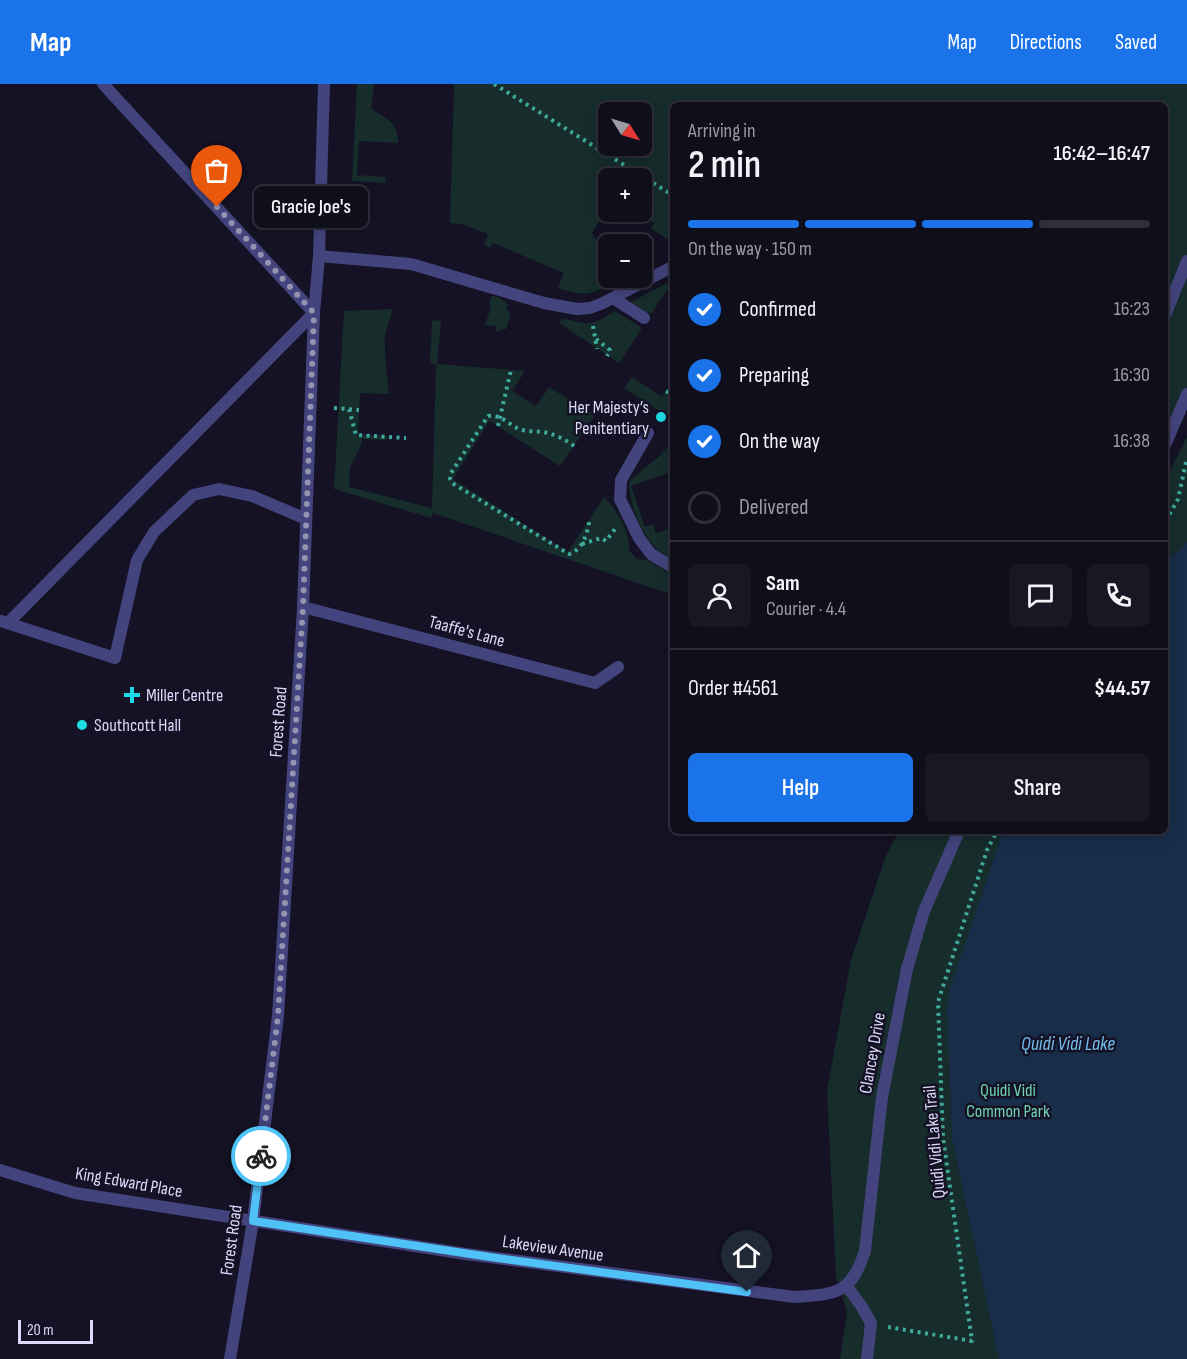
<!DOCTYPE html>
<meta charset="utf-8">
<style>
:root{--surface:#0f0e1b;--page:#181724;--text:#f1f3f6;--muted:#9b9ca3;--line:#2f2e3a;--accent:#1a73e8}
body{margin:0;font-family:"Sofia Sans Condensed",sans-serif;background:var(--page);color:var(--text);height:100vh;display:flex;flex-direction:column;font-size:22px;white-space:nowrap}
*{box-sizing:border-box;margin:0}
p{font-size:20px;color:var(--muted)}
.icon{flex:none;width:33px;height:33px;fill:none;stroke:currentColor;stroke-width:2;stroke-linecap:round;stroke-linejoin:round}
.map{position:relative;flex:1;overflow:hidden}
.details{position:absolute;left:670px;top:18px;width:498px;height:732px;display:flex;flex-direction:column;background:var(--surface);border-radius:9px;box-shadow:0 3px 15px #0003,0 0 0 2px var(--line)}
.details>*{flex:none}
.needle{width:39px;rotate:127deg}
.controls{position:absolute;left:598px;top:18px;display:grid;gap:12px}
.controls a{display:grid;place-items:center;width:54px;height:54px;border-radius:9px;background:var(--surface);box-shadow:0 3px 15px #0003,0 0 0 2px var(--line);font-size:30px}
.scale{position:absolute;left:18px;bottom:15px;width:75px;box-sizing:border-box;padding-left:6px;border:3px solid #dbd9fa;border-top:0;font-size:16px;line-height:21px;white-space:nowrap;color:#dbd9fa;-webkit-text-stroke:4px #141224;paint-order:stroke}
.pin{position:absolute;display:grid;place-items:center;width:51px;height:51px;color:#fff;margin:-62px -26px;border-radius:50% 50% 50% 0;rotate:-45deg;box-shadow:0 0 6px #0007}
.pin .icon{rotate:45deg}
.courier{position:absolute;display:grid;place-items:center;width:60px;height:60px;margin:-30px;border:4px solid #4fc3f7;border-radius:50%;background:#fff;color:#222;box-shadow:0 2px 8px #0007}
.bubble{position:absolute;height:42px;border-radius:9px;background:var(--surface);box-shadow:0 3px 15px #0003,0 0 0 2px var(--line);font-size:20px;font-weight:600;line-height:42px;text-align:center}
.head em{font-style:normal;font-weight:600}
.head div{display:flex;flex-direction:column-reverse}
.head{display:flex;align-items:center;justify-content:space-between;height:102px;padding:0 18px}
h1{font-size:39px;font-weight:600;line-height:45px}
.bar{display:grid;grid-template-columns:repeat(4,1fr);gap:9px 6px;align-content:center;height:72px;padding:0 18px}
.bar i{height:8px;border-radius:4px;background:var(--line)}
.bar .on{background:var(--accent)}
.bar p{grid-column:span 4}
.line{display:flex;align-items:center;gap:15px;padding:0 18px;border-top:2px solid var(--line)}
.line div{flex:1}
.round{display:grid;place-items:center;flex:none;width:63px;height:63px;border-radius:9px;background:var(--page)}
ol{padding:0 18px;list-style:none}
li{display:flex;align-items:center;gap:18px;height:66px}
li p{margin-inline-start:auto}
li .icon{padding:6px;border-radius:50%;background:var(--accent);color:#fff;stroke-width:4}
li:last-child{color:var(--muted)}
li i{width:33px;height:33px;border:3px solid var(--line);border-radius:50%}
.button{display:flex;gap:12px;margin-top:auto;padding:12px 18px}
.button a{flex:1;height:69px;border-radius:9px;background:var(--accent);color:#fff;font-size:24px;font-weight:600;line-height:69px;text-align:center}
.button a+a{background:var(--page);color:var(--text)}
header{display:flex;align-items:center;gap:36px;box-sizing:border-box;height:84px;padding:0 30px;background:var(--accent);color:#fff}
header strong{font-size:28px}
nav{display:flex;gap:33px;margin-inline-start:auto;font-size:21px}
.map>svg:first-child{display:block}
.green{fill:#162d2b;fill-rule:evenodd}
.water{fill:#172d49}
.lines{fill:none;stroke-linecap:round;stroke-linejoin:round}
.path{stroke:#3ea99c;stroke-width:4;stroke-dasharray:3 4.5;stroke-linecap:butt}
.service{stroke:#43447d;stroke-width:12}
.minor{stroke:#43447d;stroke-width:12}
.tertiary{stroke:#43447d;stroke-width:12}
.done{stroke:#9593af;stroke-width:6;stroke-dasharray:0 10.8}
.route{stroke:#4fc3f7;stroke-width:8}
.poi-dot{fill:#1ddbe3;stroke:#141224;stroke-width:2}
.labels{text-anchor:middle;stroke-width:5;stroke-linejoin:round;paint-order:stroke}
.poi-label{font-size:18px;fill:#dbd9fa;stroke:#141224;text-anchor:start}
.street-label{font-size:18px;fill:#dbd9fa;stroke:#141224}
.park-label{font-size:18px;fill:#6ed2b3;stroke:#141224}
.water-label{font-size:20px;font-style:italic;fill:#74bdee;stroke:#141224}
</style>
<header>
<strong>Map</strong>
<nav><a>Map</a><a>Directions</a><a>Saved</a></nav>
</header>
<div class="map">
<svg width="1187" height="1275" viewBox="0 0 1187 1275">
<rect width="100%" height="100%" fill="#141224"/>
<path class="green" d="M 357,0 L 374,0 L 371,25 C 386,34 399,39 398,59 L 359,57 L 357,91 L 385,93 L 386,99 L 352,97 Z
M 454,0 L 1187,0 L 1187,310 L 1166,359 L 1166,21 L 674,21 L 673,158 L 651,145 L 654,139 L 636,128 L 642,128 L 642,94 L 609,94 L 609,121 L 592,149 L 609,181 L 609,194 L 617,195 C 593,212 586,213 558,204 L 564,189 L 493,159 L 490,164 L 484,161 L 488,150 L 462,140 L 450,139 ZM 609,28 L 642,28 L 642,62 L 609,62 Z
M 673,196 L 673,199 L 672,199 L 651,230 L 648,228 L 646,232 L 644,227 L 631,218 Z
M 492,212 L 498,213 L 508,220 L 506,225 L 511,230 L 506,245 L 495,248 L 496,242 L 485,241 L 491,223 L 489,219 Z
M 392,225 C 392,233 386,243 385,252 C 384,272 387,290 389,310 L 360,309 L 358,350 L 387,352 L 387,356 L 362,355 L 361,361 L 350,384 L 349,403 L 432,424 L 436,280 L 430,279 L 432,236 L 441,237 L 437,280 L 525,287 L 512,307 L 536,322 L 549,303 L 595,331 L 560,382 L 489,337 L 453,395 L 568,468 L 604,413 C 618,428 629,445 629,466 L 637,475 L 648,476 L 673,492 L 673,511 L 433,429 L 431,434 L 334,405 L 344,227 Z
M 615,227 L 642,244 L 619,279 L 559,239 L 562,235 C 571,235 578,239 587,239 C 597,239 607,232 615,227 Z
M 632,293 L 662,313 L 673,295 L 673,336 L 624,304 Z
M 1187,353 L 1187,1275 L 840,1275 L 847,1228 L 836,1193 L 827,1006 L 851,876 L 885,774 L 899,747 L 1166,747 L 1166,394 Z
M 673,354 L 673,387 L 631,402 L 645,443 L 653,440 L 656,449 L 673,443 L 673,477 C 646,463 631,429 629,399 C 644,381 661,377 673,354 Z"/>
<path class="water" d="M 1187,457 L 1187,1275 L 999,1275 L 952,1054 L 947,923 L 950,904 L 1000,756 L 1005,747 L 1166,747 L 1166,476 L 1184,463 Z"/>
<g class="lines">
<path class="path" d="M 494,0 L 674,112
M 593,242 L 597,265
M 596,255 L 610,266 L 607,272
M 666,307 L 674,312
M 334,324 L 359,326
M 349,325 L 356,351 L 406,354
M 498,342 L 511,286
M 574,362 C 565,355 554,350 543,348 C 535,347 526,348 519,345 C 508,340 501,330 488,332 L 451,389 L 450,395 L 452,399 L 569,470 C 584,465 587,449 590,434
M 1166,437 L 1178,415 L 1187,374
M 582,460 L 601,454 L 606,457 L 615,445
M 888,1243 L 972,1257 L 943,1054 L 938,918 L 987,766 L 997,747"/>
<path class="service" d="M 319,172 L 411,180 L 544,219 L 577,225 L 590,224 L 603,219 L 668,185 L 674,184
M 613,214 L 644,234
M 1166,229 L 1187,177
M 648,349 L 621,396 L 620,415 L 639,454 L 651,470 L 674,484
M 1,537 L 115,574 L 137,476 L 154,448 L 193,411 L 219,405 L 252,412 L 306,435
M 8,539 L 314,229
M 846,1201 L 862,1223 L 871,1239 L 867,1275"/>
<path class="minor" d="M 314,229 L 319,172 L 324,0
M 1166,359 L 1187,310
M 303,523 L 595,599 L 618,583
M 0,1086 L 75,1109 L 466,1170 L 795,1213 C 837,1210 851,1210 865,1167 L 882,1013 L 907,885 L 924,827 L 959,747"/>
<path class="tertiary" d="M 103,0 L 314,229 L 303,523 L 278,932 L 253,1137 L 230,1275"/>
</g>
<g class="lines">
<path class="done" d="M 217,123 L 314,229 L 303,523 L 278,932 L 261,1072"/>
<path class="route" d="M 261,1072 L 253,1137 L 490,1173 L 747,1208"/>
</g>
<g class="poi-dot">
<circle cx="661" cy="333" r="6"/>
<path d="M129 602h6v6h6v6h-6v6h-6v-6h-6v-6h6z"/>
<circle cx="82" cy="641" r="6"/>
</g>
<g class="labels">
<g class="poi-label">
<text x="649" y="329" text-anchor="end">Her Majesty’s<tspan x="649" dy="21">Penitentiary</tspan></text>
<text x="146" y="617">Miller Centre</text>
<text x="94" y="647">Southcott Hall</text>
</g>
<g class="street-label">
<text transform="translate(467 547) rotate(15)" y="6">Taaffe's Lane</text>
<text transform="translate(278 638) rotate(-86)" y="6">Forest Road</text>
<text transform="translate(872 969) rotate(-80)" y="6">Clancey Drive</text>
<text transform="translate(934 1058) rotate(-95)" y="6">Quidi Vidi Lake Trail</text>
<text transform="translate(129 1098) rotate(10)" y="6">King Edward Place</text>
<text transform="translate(231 1156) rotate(-82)" y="6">Forest Road</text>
<text transform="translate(553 1164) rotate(8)" y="6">Lakeview Avenue</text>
</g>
<g class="park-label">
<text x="1008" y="1012">Quidi Vidi<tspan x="1008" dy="21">Common Park</tspan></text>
</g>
<g class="water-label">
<text x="1068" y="966">Quidi Vidi Lake</text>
</g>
</g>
</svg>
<div class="controls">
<a><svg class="needle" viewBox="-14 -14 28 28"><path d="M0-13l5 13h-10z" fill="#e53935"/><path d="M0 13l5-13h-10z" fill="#9b9ca3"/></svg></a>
<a>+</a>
<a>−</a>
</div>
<div class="scale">20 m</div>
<div class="pin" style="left:217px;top:123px;background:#ea580c"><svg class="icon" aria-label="bag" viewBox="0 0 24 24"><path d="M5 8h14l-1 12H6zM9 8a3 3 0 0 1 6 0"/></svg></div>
<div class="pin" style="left:747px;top:1208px;background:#1f2937"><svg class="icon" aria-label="home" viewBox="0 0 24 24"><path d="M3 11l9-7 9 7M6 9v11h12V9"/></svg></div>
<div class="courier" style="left:261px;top:1072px"><svg class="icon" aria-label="bike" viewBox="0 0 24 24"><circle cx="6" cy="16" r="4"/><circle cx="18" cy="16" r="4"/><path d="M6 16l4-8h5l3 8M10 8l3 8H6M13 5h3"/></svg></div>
<div class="bubble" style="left:254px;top:102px;width:114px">Gracie Joe's</div>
<section class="details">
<div class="head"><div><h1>2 min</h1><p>Arriving in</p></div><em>16:42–16:47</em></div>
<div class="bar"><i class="on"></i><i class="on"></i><i class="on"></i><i></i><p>On the way · 150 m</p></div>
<ol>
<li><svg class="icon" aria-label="check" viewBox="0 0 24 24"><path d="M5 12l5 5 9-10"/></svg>Confirmed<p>16:23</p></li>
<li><svg class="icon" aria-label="check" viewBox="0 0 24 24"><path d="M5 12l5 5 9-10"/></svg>Preparing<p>16:30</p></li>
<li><svg class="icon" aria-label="check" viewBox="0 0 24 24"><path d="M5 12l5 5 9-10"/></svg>On the way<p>16:38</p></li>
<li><i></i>Delivered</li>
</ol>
<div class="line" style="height:108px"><a class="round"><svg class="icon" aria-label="person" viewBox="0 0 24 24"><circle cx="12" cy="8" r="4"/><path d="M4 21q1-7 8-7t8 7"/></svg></a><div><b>Sam</b><p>Courier · 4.4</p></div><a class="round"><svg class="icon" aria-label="chat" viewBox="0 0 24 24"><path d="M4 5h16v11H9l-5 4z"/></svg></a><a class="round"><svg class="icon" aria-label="phone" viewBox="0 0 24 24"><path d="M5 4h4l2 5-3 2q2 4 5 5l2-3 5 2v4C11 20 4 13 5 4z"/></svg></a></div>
<div class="line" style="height:78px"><div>Order #4561</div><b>$44.57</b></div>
<div class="button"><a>Help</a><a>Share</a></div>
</section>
</div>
